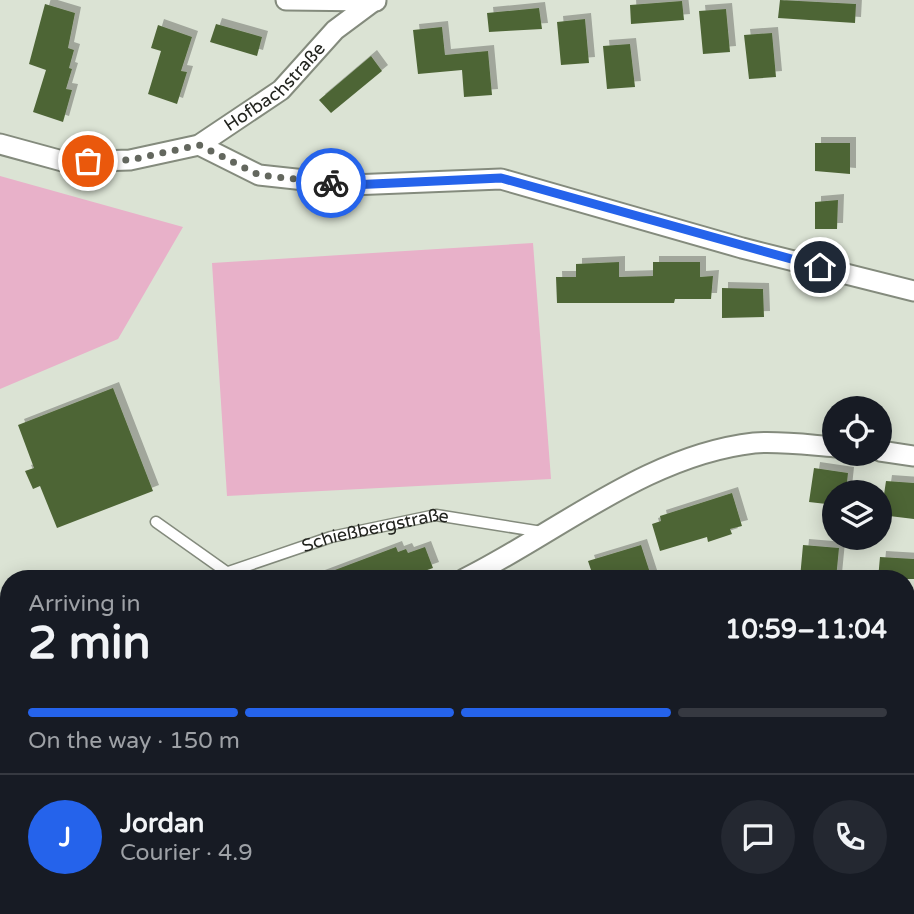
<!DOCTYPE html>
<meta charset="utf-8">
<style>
:root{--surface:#171b24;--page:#242831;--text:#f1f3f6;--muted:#9ea1a6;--line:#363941;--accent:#2563eb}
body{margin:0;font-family:"Varela Round",sans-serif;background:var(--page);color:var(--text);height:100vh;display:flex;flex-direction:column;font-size:26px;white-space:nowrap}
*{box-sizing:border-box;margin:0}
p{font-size:23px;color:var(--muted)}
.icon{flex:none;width:38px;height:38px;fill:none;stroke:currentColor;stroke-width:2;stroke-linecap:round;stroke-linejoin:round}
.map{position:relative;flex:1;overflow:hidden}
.sheet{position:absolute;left:0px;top:570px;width:915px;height:345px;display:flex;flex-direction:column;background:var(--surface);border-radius:28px 28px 0 0;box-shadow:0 4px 18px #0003}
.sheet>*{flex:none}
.controls{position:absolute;left:822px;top:396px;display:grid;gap:14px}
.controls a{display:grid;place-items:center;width:70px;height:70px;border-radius:50%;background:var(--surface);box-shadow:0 4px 18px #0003;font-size:35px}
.pin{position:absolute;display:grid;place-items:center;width:60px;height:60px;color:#fff;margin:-30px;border:4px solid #fff;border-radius:50%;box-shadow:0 2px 7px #0007}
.courier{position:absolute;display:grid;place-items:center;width:70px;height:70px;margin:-35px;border:5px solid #2563eb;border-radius:50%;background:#fff;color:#222;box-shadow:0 2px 9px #0007}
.head em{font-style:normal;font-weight:700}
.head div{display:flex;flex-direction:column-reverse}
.head{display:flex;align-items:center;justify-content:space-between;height:119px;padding:0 28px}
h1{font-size:46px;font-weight:700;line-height:52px}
.bar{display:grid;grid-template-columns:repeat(4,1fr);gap:10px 7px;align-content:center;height:84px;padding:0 28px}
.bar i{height:9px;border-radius:5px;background:var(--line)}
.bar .current{background:var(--accent)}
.bar p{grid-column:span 4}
.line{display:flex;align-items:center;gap:18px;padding:0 28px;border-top:2px solid var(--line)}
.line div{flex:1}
.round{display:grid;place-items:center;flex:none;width:74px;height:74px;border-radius:37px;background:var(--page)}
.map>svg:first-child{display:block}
.green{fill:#e8b1c9}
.building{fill:#4e6536;filter:url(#shadow)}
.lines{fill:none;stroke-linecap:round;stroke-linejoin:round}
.service-casing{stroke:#848b7d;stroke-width:13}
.minor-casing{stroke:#848b7d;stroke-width:23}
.service{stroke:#fff;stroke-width:10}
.minor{stroke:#fff;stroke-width:19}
.done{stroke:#63675e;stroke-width:7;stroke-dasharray:0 12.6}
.route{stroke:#2563eb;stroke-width:9}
.labels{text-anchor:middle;stroke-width:7;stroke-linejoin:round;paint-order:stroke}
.street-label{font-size:18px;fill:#22241f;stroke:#dbe3d4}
</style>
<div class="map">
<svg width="914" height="914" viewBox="0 0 914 914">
<defs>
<filter id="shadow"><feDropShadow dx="6" dy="-6" stdDeviation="0" flood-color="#0004"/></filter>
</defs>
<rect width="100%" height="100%" fill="#dbe3d4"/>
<path class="green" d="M 0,176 L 183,227 L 118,339 L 0,389 Z
M 533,243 L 551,479 L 227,496 L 212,263 Z"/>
<path class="building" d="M 780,0 L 856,4 L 855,23 L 778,18 Z
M 682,1 L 684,20 L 631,24 L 630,5 Z
M 45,4 L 75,13 L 68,48 L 74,50 L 69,68 L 72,69 L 66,89 L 72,90 L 63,122 L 33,112 L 46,70 L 29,64 Z
M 539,8 L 542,29 L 489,32 L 487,13 Z
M 726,9 L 730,52 L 703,54 L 699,11 Z
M 585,19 L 589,63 L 561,65 L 557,22 Z
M 216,24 L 262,37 L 257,56 L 210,42 Z
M 158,25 L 192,37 L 181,71 L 187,72 L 177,104 L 148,94 L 161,51 L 151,48 Z
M 442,27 L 445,55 L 488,51 L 492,95 L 464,97 L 462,70 L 418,74 L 413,30 Z
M 772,33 L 776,77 L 749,79 L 744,35 Z
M 630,44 L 635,87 L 607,89 L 603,46 Z
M 371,56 L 382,71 L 331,113 L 319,100 Z
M 815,143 L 850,143 L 850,174 L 815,171 Z
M 838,200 L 837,229 L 815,229 L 815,202 Z
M 619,262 L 619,277 L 653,276 L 653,262 L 700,262 L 700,277 L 713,276 L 711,299 L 675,299 L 674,303 L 557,303 L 556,277 L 576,277 L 576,264 Z
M 722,288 L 763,289 L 764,317 L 722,318 Z
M 113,388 L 153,491 L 57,528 L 40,486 L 33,489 L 25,471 L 34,468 L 18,425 Z
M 814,468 L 848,473 L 846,492 L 835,492 L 835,505 L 809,502 Z
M 886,481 L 914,483 L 914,519 L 881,515 Z
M 732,493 L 742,526 L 730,529 L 732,534 L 708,542 L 707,537 L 660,551 L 652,524 L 661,521 L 660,516 Z
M 641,545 L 652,579 L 594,579 L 588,561 Z
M 803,545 L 839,548 L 836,579 L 800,578 Z
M 396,547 L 398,552 L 406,549 L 408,553 L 425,547 L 433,568 L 402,579 L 311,579 Z
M 880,557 L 914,559 L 914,579 L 878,579 Z"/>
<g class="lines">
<defs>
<g id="service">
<path d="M 156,522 L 228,573"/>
<path id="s1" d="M 208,579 L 331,537 L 436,515 L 542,532"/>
<path d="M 0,663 L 9,659"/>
</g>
<g id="minor">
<path d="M 286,0 L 376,1"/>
<path id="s2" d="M 0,144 L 66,162 L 130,160 L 199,145 L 281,90 L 335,30 L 374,1"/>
<path d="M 199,145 L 259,175 L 351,185 L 501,179 L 742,248 L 914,291"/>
<path d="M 880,451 L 914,456"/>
<path d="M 464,579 C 557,533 647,455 754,443 C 780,441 809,445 835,447"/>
<path d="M 906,821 L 914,821"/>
<path d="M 0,836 L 9,834"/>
<path d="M 598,906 L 600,914"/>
<path d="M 387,911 L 393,906"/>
<path d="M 34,914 L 38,906"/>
</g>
</defs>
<use href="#service" class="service-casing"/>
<use href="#minor" class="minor-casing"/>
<use href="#service" class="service"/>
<use href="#minor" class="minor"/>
</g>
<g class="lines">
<path class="done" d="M 88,161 L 130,160 L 199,145 L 259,175 L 331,183"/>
<path class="route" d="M 331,183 L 351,185 L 501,178 L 820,267"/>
</g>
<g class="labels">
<g class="street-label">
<text dy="6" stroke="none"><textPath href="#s2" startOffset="299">Hofbachstraße</textPath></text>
<text dy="6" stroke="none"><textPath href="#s1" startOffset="175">Schießbergstraße</textPath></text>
</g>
</g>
</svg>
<div class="controls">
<a><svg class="icon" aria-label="locate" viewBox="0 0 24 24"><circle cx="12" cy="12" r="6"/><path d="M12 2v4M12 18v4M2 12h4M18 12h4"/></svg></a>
<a><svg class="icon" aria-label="layers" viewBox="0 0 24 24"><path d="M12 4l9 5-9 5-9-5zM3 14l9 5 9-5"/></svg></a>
</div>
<div class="pin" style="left:88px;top:161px;background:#ea580c"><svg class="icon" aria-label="bag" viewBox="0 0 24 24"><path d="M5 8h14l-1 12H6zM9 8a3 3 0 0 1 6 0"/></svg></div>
<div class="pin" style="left:820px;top:267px;background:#1f2937"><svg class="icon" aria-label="home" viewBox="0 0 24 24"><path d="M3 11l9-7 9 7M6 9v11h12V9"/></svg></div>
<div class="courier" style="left:331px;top:183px"><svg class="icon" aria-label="bike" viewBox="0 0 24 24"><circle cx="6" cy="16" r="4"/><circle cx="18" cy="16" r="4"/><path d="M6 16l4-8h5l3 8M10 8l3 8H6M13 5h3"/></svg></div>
<section class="sheet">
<div class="head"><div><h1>2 min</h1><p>Arriving in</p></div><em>10:59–11:04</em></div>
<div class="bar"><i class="current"></i><i class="current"></i><i class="current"></i><i></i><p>On the way · 150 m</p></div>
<div class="line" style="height:126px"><b class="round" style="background:var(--accent);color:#fff">J</b><div><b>Jordan</b><p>Courier · 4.9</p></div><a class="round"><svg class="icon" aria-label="chat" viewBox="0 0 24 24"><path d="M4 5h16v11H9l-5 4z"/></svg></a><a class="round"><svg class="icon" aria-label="phone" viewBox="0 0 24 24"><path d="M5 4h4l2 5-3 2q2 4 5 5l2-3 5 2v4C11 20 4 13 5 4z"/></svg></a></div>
</section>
</div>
